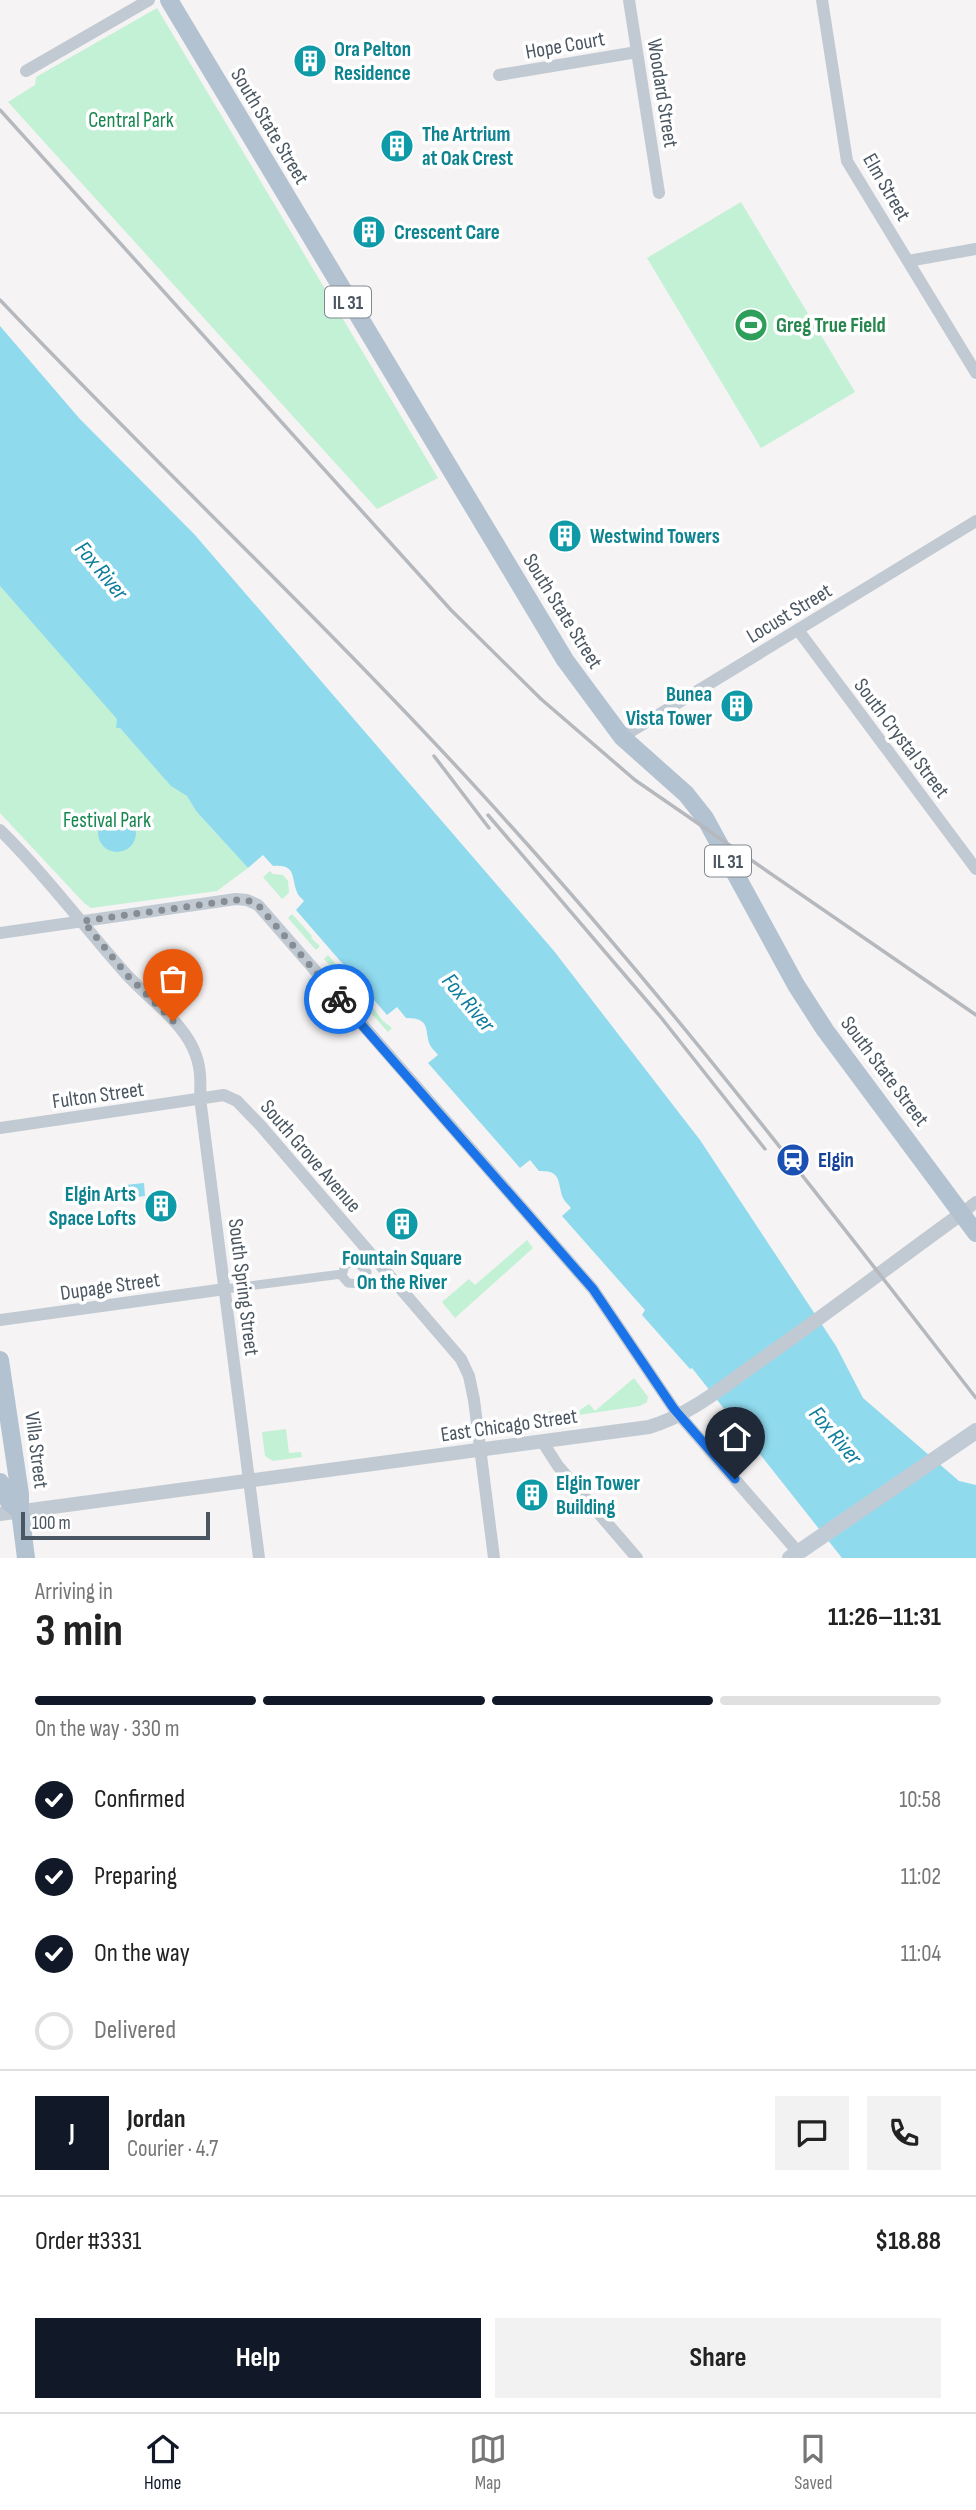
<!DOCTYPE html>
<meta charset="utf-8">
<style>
:root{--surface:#fff;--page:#f2f2f2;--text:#222;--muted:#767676;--line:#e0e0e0;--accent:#111827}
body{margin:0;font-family:"Sofia Sans Condensed",sans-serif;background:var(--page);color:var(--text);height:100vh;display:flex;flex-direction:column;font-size:26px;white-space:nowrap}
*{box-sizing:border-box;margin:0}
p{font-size:23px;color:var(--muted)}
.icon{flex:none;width:38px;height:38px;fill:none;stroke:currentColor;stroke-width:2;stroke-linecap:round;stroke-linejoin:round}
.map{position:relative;height:1558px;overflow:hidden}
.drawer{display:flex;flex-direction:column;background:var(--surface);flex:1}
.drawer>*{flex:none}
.scale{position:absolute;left:21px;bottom:18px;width:189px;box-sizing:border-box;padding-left:7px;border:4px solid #4a5661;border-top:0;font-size:19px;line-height:24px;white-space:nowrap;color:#4a5661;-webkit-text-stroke:5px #fff;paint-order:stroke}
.pin{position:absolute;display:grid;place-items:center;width:60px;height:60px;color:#fff;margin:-72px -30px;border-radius:50% 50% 50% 0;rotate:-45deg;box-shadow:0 0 7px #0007}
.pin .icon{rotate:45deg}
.courier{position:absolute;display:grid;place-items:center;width:70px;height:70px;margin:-35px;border:5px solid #1a73e8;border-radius:50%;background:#fff;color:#222;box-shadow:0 2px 9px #0007}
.head em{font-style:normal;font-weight:700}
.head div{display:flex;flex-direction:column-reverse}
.head{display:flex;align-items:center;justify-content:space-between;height:119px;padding:0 35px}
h1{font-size:46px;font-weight:700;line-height:52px}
.bar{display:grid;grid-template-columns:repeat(4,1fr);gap:10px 7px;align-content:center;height:84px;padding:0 35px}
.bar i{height:9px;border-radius:5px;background:var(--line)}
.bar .current{background:var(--accent)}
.bar p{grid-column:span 4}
.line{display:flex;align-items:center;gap:18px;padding:0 35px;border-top:2px solid var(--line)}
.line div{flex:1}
.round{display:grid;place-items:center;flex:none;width:74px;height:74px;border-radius:0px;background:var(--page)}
ol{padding:0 35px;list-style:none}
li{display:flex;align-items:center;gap:21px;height:77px}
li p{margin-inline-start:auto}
li .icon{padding:7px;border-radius:50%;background:var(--accent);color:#fff;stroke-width:4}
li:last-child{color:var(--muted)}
li i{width:38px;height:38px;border:4px solid var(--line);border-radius:50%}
.primary-button{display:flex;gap:14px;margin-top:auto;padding:14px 35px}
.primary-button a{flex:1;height:80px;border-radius:0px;background:var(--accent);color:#fff;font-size:28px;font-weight:700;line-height:80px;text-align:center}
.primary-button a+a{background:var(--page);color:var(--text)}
.tabs{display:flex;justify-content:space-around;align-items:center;height:98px;border-top:2px solid var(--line);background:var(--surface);font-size:19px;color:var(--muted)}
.tabs a{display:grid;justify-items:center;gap:4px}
.tabs .current{color:var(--accent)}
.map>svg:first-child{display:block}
.green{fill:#c3f1d5}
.water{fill:#90daee}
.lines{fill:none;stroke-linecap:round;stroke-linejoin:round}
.pedestrian{stroke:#c1cad2;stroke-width:9}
.minor{stroke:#c1cad2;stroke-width:12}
.tertiary{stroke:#c1cad2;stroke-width:14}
.secondary{stroke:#c1cbd6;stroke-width:16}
.primary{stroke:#b3c2d1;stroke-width:18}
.rail{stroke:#b5b8bd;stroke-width:3.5}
.done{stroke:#868d94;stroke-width:7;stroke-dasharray:0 12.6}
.route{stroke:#1a73e8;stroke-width:9}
.labels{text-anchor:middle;stroke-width:7;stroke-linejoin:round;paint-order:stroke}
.shield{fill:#fff;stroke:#808990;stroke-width:2}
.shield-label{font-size:19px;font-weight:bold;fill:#4a5661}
.street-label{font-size:21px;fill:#4a5661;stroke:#fff}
.culture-label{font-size:21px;font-weight:bold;fill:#0d838f;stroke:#fff;text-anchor:start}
.park-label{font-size:21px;fill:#17864f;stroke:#fff}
.leisure-label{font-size:21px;font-weight:bold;fill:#27864d;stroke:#fff;text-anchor:start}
.transit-label{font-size:21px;font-weight:bold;fill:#164399;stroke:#fff;text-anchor:start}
.water-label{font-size:23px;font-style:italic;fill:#0c7c9b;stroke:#fff}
</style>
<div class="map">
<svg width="976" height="1558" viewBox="0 0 976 1558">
<rect width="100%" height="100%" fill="#f5f3f3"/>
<path class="green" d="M 157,8 L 438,478 L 377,509 L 8,102 L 35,85 L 36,77 Z
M 741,202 L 855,392 L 761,448 L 647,258 Z
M 0,586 L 118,719 L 116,728 L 120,728 L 171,785 L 187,796 L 196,811 L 248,868 L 217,891 L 91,908 L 84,903 L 0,813 Z
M 270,871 L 273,874 L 283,875 L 288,881 L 289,893 L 282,899 L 263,877 Z
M 292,914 L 312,936 L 311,938 L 320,946 L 316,950 L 288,918 Z
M 328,955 L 340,969 L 339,971 L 357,988 L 353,992 L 324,959 Z
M 365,997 L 383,1021 L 392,1028 L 388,1032 L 360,1001 Z
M 527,1240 L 533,1248 L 455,1318 L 442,1302 L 469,1279 L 475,1285 Z
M 634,1378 L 648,1397 L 647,1402 L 640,1406 L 544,1420 L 542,1417 L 550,1411 C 570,1419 572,1415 589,1404 L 595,1411 Z
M 286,1429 L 289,1453 L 301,1452 L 302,1457 L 273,1461 L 265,1456 L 262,1432 Z"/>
<path class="water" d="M 0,326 L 79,418 L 195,535 L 554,951 L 700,1140 L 836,1346 L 863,1398 L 959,1481 L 976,1485 L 976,1558 L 842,1558 L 692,1368 L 690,1369 L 642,1315 L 645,1310 L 562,1216 L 571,1208 C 568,1204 565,1202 563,1198 C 557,1184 563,1170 539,1171 L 530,1160 L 520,1168 L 428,1063 L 438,1055 C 435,1051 432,1049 430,1045 C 424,1031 432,1018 406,1018 L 397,1007 L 387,1015 L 296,910 L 304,901 C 302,898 298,896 297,892 C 291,878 297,864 273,866 L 263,855 L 248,868 L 196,811 L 187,796 L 171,786 L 120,728 L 116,728 L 117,719 L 0,586 Z
M98 833a19 19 0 1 1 38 0a19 19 0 1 1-38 0Z
M 144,1183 L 145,1196 L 129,1198 L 126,1196 L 125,1185 Z"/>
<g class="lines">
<path class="pedestrian" d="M 353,1262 L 358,1263 L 367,1272 L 365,1280 L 361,1284 L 348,1283 L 342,1276 L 345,1265 Z
M 225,1289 L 342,1274"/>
<path class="minor" d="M 629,0 L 659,193
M 822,0 L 847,161 L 976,373
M 26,71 L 149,0
M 499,75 L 637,52
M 908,261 L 976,249
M 798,630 L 976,869
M 622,737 L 976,521
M 0,830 C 46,875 84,927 127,975 C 148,998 178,1018 192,1046 C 201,1064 201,1079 200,1098 L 259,1558
M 0,933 L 236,899 L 247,900 L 258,905 L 593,1289 L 674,1409 L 798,1552
M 0,1128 L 224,1095 L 237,1101 L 261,1126 L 461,1359 L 469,1376 L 474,1400 L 494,1558
M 961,1214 L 976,1202
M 0,1320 L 225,1289
M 542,1441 L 558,1466 L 637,1558"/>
<path class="tertiary" d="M 0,1514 L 649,1427 C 690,1415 724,1386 758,1362 C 827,1314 893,1263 961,1214"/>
<path class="secondary" d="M 790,1558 L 976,1431"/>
<path class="primary" d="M 169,0 L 565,660 L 622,737 L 686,794 L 705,818 L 796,985 L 825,1030 L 976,1233
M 0,1360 L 20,1494 L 20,1511 L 26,1558
M 0,1482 L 9,1502 L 20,1511"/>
<path class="rail" d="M 0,110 L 451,610 L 541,699 L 635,780 L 976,1015
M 0,300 C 168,477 347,643 510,825 C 675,1008 825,1204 976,1398
M 434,756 L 489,828
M 488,815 L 659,1015 L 765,1149"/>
</g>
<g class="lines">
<path class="done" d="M 173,1021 L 128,976 L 83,921 L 236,900 L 247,900 L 258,905 L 339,999"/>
<path class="route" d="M 339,999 L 593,1289 L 674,1409 L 735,1479"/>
</g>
<defs>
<symbol id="building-disc" viewBox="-11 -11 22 22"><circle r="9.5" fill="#0f9aa8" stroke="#fff"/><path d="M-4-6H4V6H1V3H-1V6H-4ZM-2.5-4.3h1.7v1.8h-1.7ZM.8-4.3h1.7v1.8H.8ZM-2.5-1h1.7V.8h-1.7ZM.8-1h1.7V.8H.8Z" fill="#fff"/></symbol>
<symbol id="stadium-disc" viewBox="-11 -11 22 22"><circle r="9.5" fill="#2e9e5b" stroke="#fff"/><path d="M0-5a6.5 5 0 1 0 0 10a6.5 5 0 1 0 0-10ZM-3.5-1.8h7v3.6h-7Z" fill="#fff"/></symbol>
<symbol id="station-disc" viewBox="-11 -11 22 22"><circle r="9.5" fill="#1a4fb4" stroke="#fff"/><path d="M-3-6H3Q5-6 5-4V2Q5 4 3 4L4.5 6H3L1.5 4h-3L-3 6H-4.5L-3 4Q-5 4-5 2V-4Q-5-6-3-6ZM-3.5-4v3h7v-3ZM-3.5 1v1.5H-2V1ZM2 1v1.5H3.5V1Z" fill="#fff"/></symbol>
</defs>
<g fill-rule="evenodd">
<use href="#building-disc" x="291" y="42" width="38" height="38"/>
<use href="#building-disc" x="378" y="127" width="38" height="38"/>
<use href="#building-disc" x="350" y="213" width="38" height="38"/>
<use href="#stadium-disc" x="732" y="306" width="38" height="38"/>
<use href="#building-disc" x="546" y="517" width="38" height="38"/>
<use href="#building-disc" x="718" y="687" width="38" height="38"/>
<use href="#station-disc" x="774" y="1141" width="38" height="38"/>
<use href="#building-disc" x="142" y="1187" width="38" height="38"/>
<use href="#building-disc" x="383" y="1205" width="38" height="38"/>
<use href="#building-disc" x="513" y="1476" width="38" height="38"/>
</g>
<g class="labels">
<g class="shield">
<rect x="325" y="286.5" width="46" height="31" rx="5"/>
<rect x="705" y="845.5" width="46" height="31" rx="5"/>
</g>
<g class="shield-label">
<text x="348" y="309">IL 31</text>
<text x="728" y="868">IL 31</text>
</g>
<g class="street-label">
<text transform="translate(565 45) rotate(-10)" y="7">Hope Court</text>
<text transform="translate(663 93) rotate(81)" y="7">Woodard Street</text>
<text transform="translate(270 126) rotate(59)" y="7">South State Street</text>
<text transform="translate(887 187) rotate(60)" y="7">Elm Street</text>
<text transform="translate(563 611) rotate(58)" y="7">South State Street</text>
<text transform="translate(789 613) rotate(-31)" y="7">Locust Street</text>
<text transform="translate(902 738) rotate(53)" y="7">South Crystal Street</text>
<text transform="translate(885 1071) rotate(53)" y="7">South State Street</text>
<text transform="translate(98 1095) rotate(-8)" y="7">Fulton Street</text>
<text transform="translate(311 1156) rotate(49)" y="7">South Grove Avenue</text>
<text transform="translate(110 1286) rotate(-8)" y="7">Dupage Street</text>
<text transform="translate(244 1287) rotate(83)" y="7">South Spring Street</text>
<text transform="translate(509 1425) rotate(-8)" y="7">East Chicago Street</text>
<text transform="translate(37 1450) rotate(83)" y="7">Villa Street</text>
</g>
<g class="culture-label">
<text x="334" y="56">Ora Pelton<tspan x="334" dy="24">Residence</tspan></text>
<text x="422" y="141">The Artrium<tspan x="422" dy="24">at Oak Crest</tspan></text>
<text x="394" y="239">Crescent Care</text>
<text x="590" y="543">Westwind Towers</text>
<text x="712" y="701" text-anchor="end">Bunea<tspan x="712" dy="24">Vista Tower</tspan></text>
<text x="136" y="1201" text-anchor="end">Elgin Arts<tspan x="136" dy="24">Space Lofts</tspan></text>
<text x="402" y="1265" text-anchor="middle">Fountain Square<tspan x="402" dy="24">On the River</tspan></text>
<text x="556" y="1490">Elgin Tower<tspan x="556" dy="24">Building</tspan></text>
</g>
<g class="park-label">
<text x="131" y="127">Central Park</text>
<text x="107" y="827">Festival Park</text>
</g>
<g class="leisure-label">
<text x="776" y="332">Greg True Field</text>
</g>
<g class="transit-label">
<text x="818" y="1167">Elgin</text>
</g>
<g class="water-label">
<text transform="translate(102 570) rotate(50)" y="8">Fox River</text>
<text transform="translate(469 1002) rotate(50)" y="8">Fox River</text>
<text transform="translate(836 1435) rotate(50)" y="8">Fox River</text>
</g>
</g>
</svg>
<div class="scale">100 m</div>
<div class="pin" style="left:173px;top:1021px;background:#ea580c"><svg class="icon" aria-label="bag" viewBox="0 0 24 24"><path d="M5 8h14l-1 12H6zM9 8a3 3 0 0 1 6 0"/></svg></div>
<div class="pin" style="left:735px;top:1479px;background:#1f2937"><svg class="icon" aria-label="home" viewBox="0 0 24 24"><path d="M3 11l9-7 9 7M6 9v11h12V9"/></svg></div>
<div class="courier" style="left:339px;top:999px"><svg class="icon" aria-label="bike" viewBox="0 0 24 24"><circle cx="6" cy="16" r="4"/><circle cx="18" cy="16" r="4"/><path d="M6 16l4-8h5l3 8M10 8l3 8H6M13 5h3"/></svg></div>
</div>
<section class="drawer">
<div class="head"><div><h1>3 min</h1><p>Arriving in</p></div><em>11:26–11:31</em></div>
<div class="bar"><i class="current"></i><i class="current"></i><i class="current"></i><i></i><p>On the way · 330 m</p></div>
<ol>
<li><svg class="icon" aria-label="check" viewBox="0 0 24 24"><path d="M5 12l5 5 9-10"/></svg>Confirmed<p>10:58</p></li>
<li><svg class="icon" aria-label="check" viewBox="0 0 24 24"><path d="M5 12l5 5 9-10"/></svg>Preparing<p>11:02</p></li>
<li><svg class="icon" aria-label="check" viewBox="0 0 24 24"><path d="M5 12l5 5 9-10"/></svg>On the way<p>11:04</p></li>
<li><i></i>Delivered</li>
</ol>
<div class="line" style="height:126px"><b class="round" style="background:var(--accent);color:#fff">J</b><div><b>Jordan</b><p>Courier · 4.7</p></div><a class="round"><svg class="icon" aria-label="chat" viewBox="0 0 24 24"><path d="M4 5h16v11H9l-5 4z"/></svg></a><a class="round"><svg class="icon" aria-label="phone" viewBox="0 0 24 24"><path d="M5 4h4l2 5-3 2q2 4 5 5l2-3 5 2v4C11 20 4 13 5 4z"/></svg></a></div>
<div class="line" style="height:91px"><div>Order #3331</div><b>$18.88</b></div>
<div class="primary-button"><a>Help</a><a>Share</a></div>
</section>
<nav class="tabs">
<a class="current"><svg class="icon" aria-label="home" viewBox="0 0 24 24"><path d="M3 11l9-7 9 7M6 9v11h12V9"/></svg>Home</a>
<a><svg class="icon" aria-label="map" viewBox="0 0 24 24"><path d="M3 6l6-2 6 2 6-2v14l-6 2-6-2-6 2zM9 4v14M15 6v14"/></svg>Map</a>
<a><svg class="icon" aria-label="saved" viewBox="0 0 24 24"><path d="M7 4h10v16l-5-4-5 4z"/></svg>Saved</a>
</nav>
